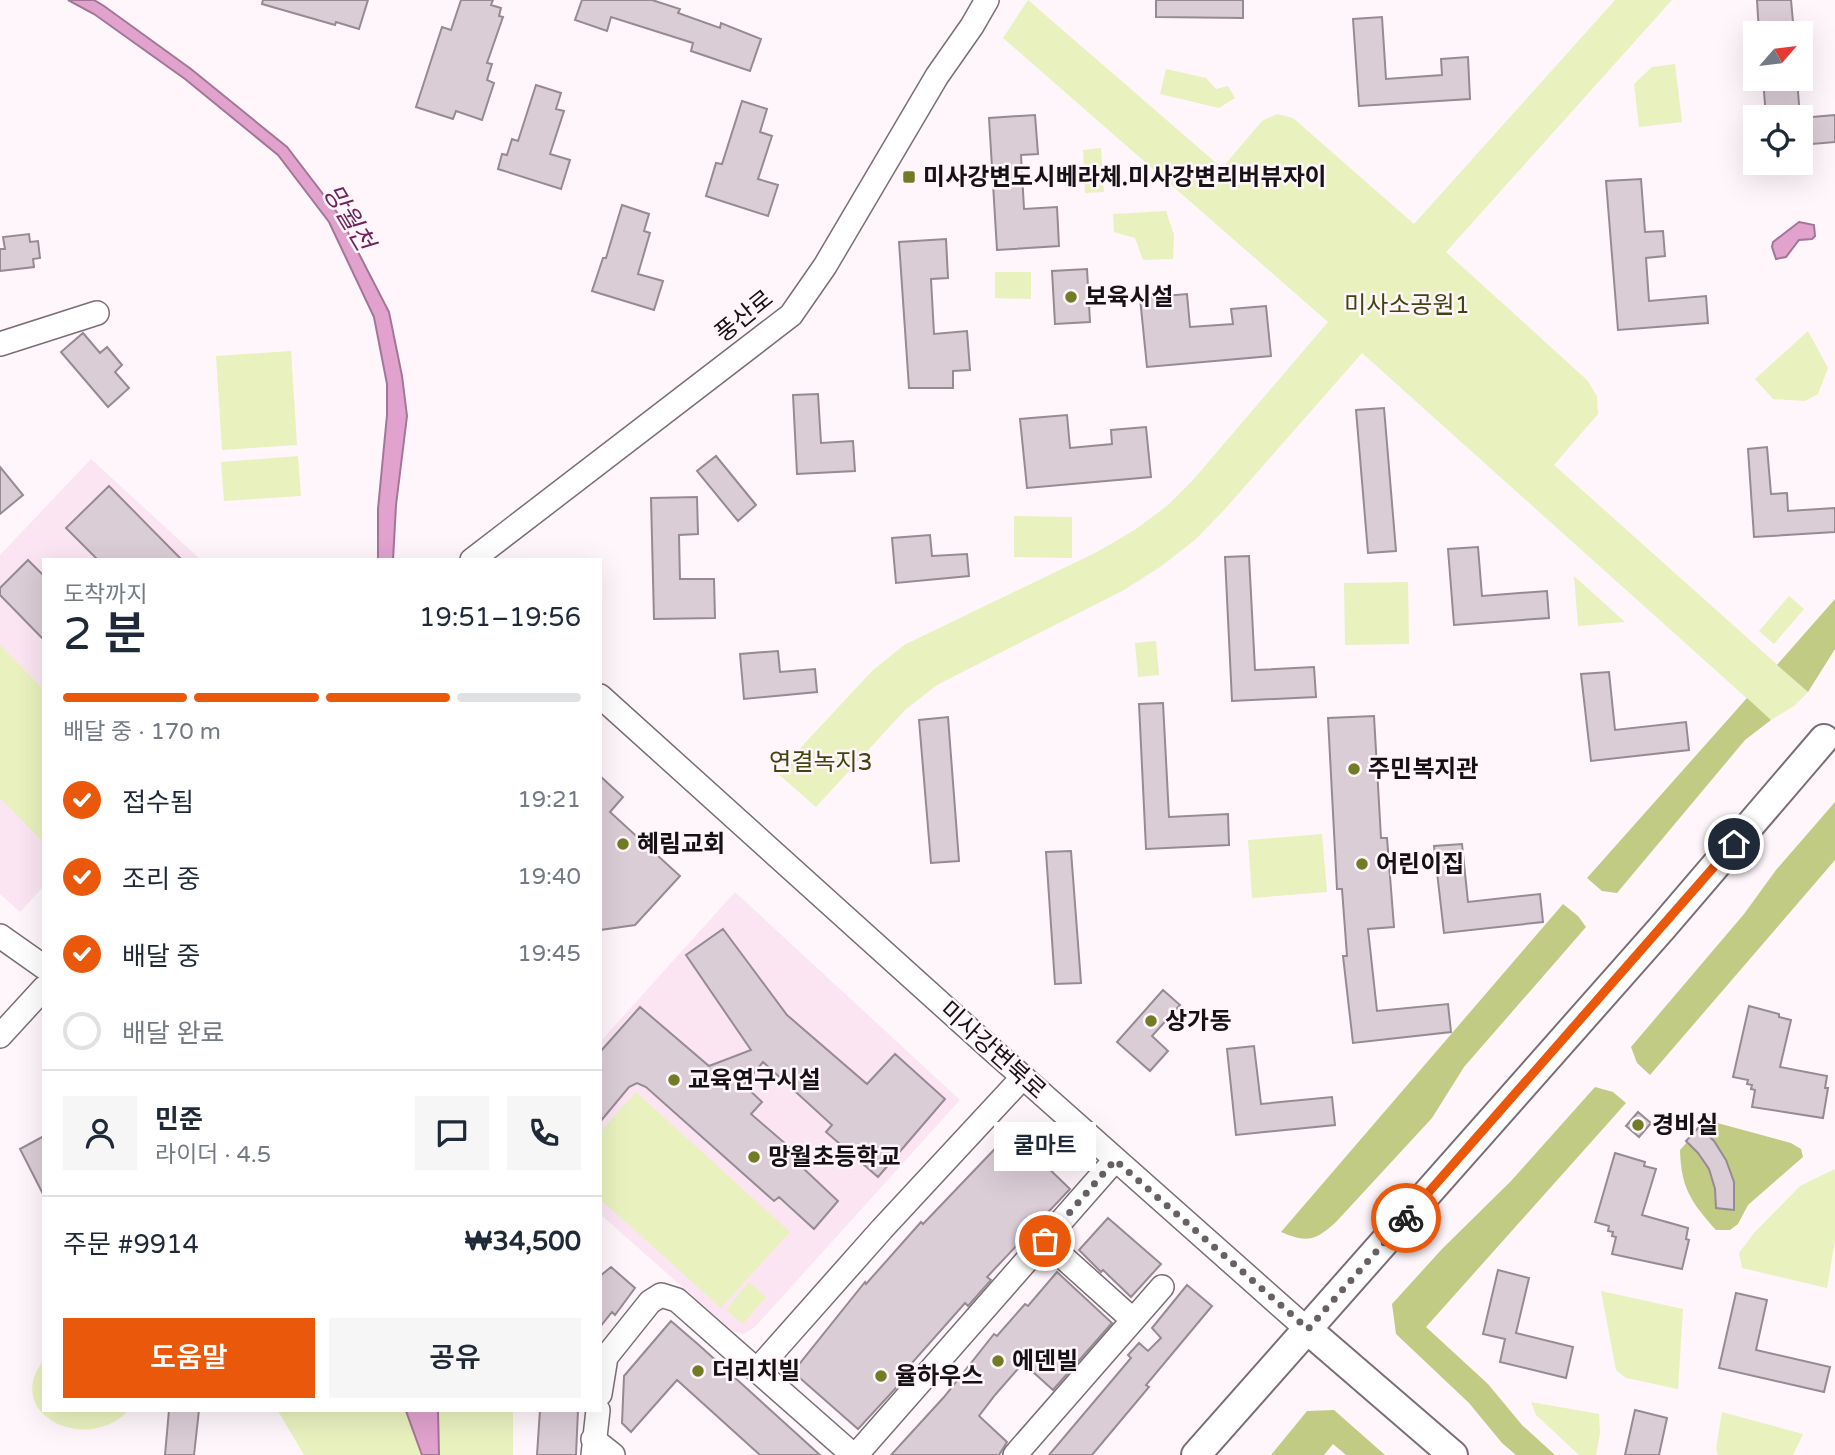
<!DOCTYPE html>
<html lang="ko">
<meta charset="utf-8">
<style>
:root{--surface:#fff;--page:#f6f6f7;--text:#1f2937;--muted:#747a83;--line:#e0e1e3;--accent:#ea580c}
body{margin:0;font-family:"Varela Round","Noto Sans KR",sans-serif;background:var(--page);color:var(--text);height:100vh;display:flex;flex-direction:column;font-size:26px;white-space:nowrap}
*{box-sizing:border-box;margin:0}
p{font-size:23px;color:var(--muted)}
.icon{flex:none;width:38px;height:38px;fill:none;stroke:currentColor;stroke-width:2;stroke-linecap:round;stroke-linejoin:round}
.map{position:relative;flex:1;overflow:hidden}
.side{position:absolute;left:42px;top:558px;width:560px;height:854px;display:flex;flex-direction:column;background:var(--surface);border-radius:0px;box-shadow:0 7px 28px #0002}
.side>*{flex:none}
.needle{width:46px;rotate:62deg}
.controls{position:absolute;left:1743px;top:21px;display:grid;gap:14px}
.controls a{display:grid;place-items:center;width:70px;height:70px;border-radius:0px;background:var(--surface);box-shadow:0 7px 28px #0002;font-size:35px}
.pin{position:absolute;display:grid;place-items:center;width:60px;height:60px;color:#fff;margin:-30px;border:4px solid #fff;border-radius:50%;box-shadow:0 2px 7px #0007}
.courier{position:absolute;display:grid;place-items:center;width:70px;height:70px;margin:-35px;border:5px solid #ea580c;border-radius:50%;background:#fff;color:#222;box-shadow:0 2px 9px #0007}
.bubble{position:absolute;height:49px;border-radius:0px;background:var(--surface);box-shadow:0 7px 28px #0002;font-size:23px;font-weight:600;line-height:49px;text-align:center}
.summary em{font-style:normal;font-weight:600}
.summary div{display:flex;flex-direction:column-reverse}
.summary{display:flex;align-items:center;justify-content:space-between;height:119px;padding:0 21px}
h1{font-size:46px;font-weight:600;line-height:52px}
.bar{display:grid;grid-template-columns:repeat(4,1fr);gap:10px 7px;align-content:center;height:84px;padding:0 21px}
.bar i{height:9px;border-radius:5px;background:var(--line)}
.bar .on{background:var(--accent)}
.bar p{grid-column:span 4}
.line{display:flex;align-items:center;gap:18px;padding:0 21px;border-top:2px solid var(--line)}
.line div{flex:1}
.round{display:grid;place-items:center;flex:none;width:74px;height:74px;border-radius:0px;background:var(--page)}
ol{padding:0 21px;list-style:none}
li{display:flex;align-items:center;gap:21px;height:77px}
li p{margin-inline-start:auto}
li .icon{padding:7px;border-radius:50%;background:var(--accent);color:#fff;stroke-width:4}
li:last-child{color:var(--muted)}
li i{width:38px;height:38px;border:4px solid var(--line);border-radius:50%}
.button{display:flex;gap:14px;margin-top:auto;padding:14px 21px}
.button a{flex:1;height:80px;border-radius:0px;background:var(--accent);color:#fff;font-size:28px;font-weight:600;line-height:80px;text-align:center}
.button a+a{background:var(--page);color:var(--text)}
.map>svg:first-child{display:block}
.built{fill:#fbe5f3}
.green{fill:#e9f1bf}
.forest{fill:#c1cb84}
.water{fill:#e1a2ce;stroke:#a47696;stroke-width:2}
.building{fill:#dbcdd6;stroke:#978a92;stroke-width:2}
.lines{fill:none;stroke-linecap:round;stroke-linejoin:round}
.minor-casing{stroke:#7b6e76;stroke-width:26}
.major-casing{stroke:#7b6e76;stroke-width:32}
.minor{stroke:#fff;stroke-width:23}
.major{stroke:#fff;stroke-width:28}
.done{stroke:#676166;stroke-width:7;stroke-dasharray:0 12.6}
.route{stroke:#ea580c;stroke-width:9}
.poi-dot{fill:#727b26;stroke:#fef6fb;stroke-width:2.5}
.labels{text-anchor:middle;stroke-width:5;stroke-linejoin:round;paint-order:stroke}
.poi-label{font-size:24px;font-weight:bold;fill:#161115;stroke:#fef6fb;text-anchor:start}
.park-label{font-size:24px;fill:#404510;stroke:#fef6fb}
.street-label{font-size:24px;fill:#161115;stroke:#fef6fb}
.water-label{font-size:26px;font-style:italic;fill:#6d255c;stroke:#fef6fb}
</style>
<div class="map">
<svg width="1835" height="1455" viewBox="0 0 1835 1455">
<rect width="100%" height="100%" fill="#fef6fb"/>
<path class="built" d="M 91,459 L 201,560 L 44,560 L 44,886 L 20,912 L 0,894 L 0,555 Z
M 735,892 L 960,1100 L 755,1327 L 744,1334 L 732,1331 L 600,1214 L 600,1042 Z"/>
<path class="green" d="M 1028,0 L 1222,168 L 1262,121 L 1277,114 L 1293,118 L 1414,224 L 1615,0 L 1672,0 L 1446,252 L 1587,380 L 1597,396 L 1598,414 L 1554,465 L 1808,692 L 1794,706 L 1771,720 L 1362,353 L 1224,510 L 1196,539 L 1163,565 L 1124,590 L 937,685 L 905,710 L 816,807 L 777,773 L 872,671 L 904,645 L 1097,552 L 1136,529 L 1168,505 L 1193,480 L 1328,322 L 1003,38 Z
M 1675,64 L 1682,122 L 1639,127 L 1634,84 L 1652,67 Z
M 1166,69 L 1206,78 L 1216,89 L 1228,86 L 1235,98 L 1219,108 L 1160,94 Z
M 1101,148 L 1104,192 L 1085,193 L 1083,150 Z
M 1166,211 L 1174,235 L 1173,259 L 1143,260 L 1135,238 L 1114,232 L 1113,214 Z
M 995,272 L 1031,272 L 1031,299 L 995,298 Z
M 1808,331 L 1828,368 L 1818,394 L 1805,401 L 1773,399 L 1755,379 Z
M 291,351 L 297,445 L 222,450 L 216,356 Z
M 298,456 L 301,496 L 224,501 L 221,462 Z
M 1014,516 L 1072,517 L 1072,558 L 1014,557 Z
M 1574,576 L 1625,622 L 1578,626 Z
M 1408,582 L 1409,644 L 1345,645 L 1344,583 Z
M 1789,596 L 1804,609 L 1774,644 L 1759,631 Z
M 1156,641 L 1159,675 L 1138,677 L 1135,643 Z
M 0,645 L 44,690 L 44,843 L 0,798 Z
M 1322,834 L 1327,892 L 1252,898 L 1248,840 Z
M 636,1092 L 790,1232 L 721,1308 L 600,1199 L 600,1132 Z
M 1835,1169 L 1835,1240 L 1827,1288 L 1742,1268 L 1739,1253 L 1754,1233 L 1800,1186 Z
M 749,1282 L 766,1297 L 743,1324 L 726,1310 Z
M 1601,1291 L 1683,1309 L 1678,1389 L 1626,1378 L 1616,1370 Z
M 44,1360 L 44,1410 L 128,1411 C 86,1455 1,1413 44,1360 Z
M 1531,1402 L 1599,1414 L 1600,1433 L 1596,1455 L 1579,1455 L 1536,1415 Z
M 278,1411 L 513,1411 L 513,1455 L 304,1455 Z
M 1722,1412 L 1803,1434 L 1793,1455 L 1718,1455 L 1716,1448 Z"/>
<path class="forest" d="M 1835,599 L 1835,649 L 1808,692 L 1777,665 Z
M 1747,698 L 1771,720 L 1745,740 L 1617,893 L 1602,891 L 1587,878 Z
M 1835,802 L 1835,860 L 1650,1075 L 1637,1063 L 1631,1047 L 1744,914 L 1776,870 Z
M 1563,904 L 1578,916 L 1586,927 L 1464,1067 L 1432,1118 L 1336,1222 C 1315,1241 1307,1243 1281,1232 Z
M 1595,1087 L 1613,1092 L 1626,1103 L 1426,1327 L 1488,1384 L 1522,1425 L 1555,1455 L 1516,1455 L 1502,1443 L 1469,1403 L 1396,1334 L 1392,1304 L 1442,1249 L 1511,1181 Z
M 1710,1121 L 1791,1143 L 1801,1149 L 1803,1157 L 1748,1205 L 1738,1224 L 1730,1230 L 1716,1230 C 1691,1202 1681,1188 1680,1150 L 1704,1123 Z
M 1334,1410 L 1385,1455 L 1346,1455 L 1333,1444 L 1324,1455 L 1271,1455 L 1307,1411 Z"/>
<path class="water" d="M 68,0 L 94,0 L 104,6 L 191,69 L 287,147 L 339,215 L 389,312 L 402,376 L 407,416 L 396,505 L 393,560 L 378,560 L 378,509 L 387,415 L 387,384 L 374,317 L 329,222 L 278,155 L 185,79 L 94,14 Z
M 1799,222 L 1814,225 L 1815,236 L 1812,239 L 1799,240 L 1786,257 L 1776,259 L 1772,247 L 1773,242 Z
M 406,1411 L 438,1411 L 439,1455 L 422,1455 Z"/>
<path class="building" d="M 263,0 L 368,0 L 359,29 L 336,22 L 335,25 L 262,4 Z
M 461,0 L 493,0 L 491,5 L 501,8 L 499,16 L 503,17 L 487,63 L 492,64 L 487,80 L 494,83 L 482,120 L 456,111 L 453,119 L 416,107 L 442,27 L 451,30 Z
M 582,0 L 652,0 L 680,9 L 678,13 L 720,28 L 721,23 L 761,39 L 750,71 L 691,51 L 693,43 L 611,17 L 607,31 L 575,20 Z
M 1156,0 L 1243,0 L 1243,18 L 1156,17 Z
M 1757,0 L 1791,0 L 1794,33 L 1759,33 Z
M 1382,17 L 1386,79 L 1442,75 L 1441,59 L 1468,57 L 1470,99 L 1359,106 L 1353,19 Z
M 1763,79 L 1797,79 L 1800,117 L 1766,117 Z
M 536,85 L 561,93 L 556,109 L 564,111 L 550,154 L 570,160 L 561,189 L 498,169 L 502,154 L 507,155 L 512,139 L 518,141 Z
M 742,101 L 767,109 L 760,132 L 772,136 L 758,179 L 778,185 L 768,216 L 706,196 L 716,163 L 722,164 Z
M 1035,115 L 1038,154 L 1021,155 L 1024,209 L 1057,207 L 1059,246 L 997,250 L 989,118 Z
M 1835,115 L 1835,142 L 1801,145 L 1801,118 Z
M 1641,179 L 1645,232 L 1663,231 L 1665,256 L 1646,258 L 1649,301 L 1706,296 L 1708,323 L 1618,330 L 1606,181 Z
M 622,205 L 649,214 L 644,231 L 650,233 L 638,274 L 663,281 L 654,310 L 592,291 L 603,258 L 606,258 Z
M 29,234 L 30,242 L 38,241 L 40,258 L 33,259 L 34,267 L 0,271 L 0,249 L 5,249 L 3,237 Z
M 946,239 L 948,278 L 931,279 L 934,334 L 967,331 L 970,370 L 953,371 L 953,388 L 909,388 L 899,242 Z
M 1087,269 L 1090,322 L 1055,324 L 1052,271 Z
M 1187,294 L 1190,327 L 1233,324 L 1231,309 L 1266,306 L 1271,356 L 1147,367 L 1140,298 Z
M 83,333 L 100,353 L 107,347 L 122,365 L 115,372 L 129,388 L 108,407 L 61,352 Z
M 818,394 L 821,443 L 853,441 L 855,471 L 797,474 L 793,395 Z
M 1384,408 L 1396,551 L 1368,553 L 1356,410 Z
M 1067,415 L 1070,448 L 1112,444 L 1111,430 L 1146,427 L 1151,477 L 1027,488 L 1020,419 Z
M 1767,447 L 1771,494 L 1787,493 L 1788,511 L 1835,508 L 1835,532 L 1754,537 L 1748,449 Z
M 716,456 L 756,505 L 738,521 L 697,471 Z
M 0,467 L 23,495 L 0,514 Z
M 109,486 L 182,560 L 98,560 L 66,528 Z
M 697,497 L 698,534 L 679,535 L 680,579 L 714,579 L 715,618 L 654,619 L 651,498 Z
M 930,535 L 932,556 L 967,554 L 969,576 L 896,583 L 892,538 Z
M 1478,547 L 1482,596 L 1547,591 L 1549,618 L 1454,625 L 1448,549 Z
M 1249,556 L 1255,670 L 1314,667 L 1316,697 L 1232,701 L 1225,557 Z
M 28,560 L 44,576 L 44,640 L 0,595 L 0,588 Z
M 778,651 L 780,672 L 815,669 L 817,692 L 744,699 L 740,654 Z
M 1609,672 L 1615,730 L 1686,722 L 1689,750 L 1591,761 L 1581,674 Z
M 1163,703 L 1169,817 L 1228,814 L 1229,845 L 1146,849 L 1139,704 Z
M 1374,716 L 1381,838 L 1387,838 L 1394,927 L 1368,929 L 1377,1011 L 1448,1004 L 1451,1032 L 1353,1043 L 1343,956 L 1347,956 L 1342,889 L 1337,889 L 1328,718 Z
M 948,717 L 959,861 L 931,863 L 919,720 Z
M 600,776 L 623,797 L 610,812 L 680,876 L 635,925 L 600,930 Z
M 1462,844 L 1468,902 L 1540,894 L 1543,922 L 1444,933 L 1434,846 Z
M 1071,851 L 1081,983 L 1055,984 L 1046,852 Z
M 723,929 L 787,1015 L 867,1084 L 895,1054 L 945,1099 L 878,1177 L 826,1132 L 832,1125 L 763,1062 L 744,1085 L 762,1102 L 751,1114 L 809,1164 L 804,1169 L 838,1201 L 814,1229 L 779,1197 L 774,1201 L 646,1087 L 637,1083 L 629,1087 L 600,1122 L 600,1052 L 640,1007 L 709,1066 L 751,1050 L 686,955 Z
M 1163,990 L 1180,1005 L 1152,1036 L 1168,1051 L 1150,1071 L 1117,1042 Z
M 1749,1006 L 1779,1014 L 1779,1017 L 1791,1020 L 1780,1067 L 1827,1076 L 1825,1088 L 1828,1088 L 1823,1118 L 1752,1107 L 1755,1090 L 1751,1089 L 1752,1085 L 1747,1084 L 1748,1080 L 1733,1077 Z
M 1254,1046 L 1261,1104 L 1332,1097 L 1335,1125 L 1236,1135 L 1227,1049 Z
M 1638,1112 L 1651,1123 L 1639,1137 L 1626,1126 Z
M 1699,1127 L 1714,1141 L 1726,1160 L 1734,1182 L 1734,1210 L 1716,1208 L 1715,1189 L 1709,1169 L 1698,1153 L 1686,1141 Z
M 1011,1132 L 1070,1189 L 987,1277 L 991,1280 L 968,1306 L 965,1303 L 903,1373 L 907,1376 L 858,1429 L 793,1372 L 865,1282 L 866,1284 L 921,1222 L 923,1224 Z
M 44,1136 L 44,1196 L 20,1149 Z
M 1615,1153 L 1645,1162 L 1644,1166 L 1656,1169 L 1642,1215 L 1688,1228 L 1686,1239 L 1689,1240 L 1682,1269 L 1612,1254 L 1616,1237 L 1612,1236 L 1613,1232 L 1608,1231 L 1609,1226 L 1595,1222 Z
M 1108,1218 L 1161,1264 L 1131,1297 L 1103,1270 L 1101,1272 L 1079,1250 Z
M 611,1267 L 635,1288 L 615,1315 L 612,1312 L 600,1327 L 600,1276 Z
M 1498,1270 L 1529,1278 L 1516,1333 L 1573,1347 L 1566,1378 L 1500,1362 L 1505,1339 L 1483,1334 Z
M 1057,1272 L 1112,1323 L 1053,1390 L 1023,1363 L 995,1395 L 979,1416 L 1007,1442 L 999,1455 L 891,1455 L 944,1397 L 994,1334 L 997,1336 L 1025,1304 L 1028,1306 Z
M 1187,1285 L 1212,1306 L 1146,1385 L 1149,1387 L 1092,1455 L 1049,1455 L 1131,1358 L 1128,1355 L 1139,1343 L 1148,1351 L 1161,1338 L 1152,1328 Z
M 1736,1293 L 1767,1300 L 1756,1350 L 1830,1367 L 1824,1392 L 1719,1368 Z
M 671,1321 L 700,1346 L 820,1455 L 760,1455 L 677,1380 L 631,1432 L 622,1423 L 624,1376 Z
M 169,1410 L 199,1410 L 194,1455 L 165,1455 Z
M 540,1410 L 578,1410 L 576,1455 L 537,1455 Z
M 1635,1410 L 1667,1418 L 1659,1455 L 1625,1455 Z"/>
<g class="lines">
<defs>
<path id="minor" d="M 0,344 L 97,313
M 472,560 L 791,315 L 825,266 L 937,76 L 972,26 L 987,0
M 600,696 L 989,1047 L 1308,1330
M 0,936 L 44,967
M 0,1036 L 44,988
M 1045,1241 L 1133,1320
M 757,1370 L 882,1229 L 1023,1077
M 600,1394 L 606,1357 L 650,1302 L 661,1295 L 677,1300 L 853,1455
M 593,1439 L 613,1455
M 593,1455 L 598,1410
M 856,1455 L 1115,1160
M 1015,1455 L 1162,1287"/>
<path id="major" d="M 1308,1330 L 1453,1455
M 1196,1455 L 1662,928 L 1824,739"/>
</defs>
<use href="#minor" class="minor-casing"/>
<use href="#major" class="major-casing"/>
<use href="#minor" class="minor"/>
<use href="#major" class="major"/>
</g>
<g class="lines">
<path class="done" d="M 1045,1241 L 1115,1160 L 1308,1329 L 1406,1218"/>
<path class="route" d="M 1406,1218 L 1734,844"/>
</g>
<g class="poi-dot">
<rect x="902" y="170" width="14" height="14" rx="3.5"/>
<circle cx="1071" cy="297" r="7"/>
<circle cx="1354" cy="769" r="7"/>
<circle cx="623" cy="844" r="7"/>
<circle cx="1362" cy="864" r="7"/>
<circle cx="1151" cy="1021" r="7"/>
<circle cx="674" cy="1080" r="7"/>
<circle cx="1638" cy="1125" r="7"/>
<circle cx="754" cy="1157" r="7"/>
<circle cx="998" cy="1361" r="7"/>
<circle cx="698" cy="1371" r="7"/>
<circle cx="881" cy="1376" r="7"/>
</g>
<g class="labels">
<g class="poi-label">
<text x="923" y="185">미사강변도시베라체.미사강변리버뷰자이</text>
<text x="1085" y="305">보육시설</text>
<text x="1368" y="777">주민복지관</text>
<text x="637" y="852">혜림교회</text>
<text x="1376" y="872">어린이집</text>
<text x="1165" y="1029">상가동</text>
<text x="688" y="1088">교육연구시설</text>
<text x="1652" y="1133">경비실</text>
<text x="768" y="1165">망월초등학교</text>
<text x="1012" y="1369">에덴빌</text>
<text x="712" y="1379">더리치빌</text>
<text x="895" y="1384">율하우스</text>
</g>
<g class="park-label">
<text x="1407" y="313">미사소공원1</text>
<text x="821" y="770">연결녹지3</text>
</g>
<g class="street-label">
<text transform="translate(744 316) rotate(-39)" y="8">풍산로</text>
<text transform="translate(993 1050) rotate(42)" y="8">미사강변북로</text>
</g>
<g class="water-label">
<text transform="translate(349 217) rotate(59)" y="9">망월천</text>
</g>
</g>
</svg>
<div class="controls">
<a><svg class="needle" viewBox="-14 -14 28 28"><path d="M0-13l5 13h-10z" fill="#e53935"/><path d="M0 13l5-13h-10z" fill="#747a83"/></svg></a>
<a><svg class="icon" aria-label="locate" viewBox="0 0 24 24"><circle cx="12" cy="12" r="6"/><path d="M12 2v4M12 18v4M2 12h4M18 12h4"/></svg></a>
</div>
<div class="pin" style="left:1045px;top:1241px;background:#ea580c"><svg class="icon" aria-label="bag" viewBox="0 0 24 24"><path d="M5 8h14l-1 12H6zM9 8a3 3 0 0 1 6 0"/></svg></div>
<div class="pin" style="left:1734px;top:844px;background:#1f2937"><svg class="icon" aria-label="home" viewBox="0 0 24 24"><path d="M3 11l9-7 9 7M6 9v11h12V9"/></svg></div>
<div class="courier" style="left:1406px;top:1218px"><svg class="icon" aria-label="bike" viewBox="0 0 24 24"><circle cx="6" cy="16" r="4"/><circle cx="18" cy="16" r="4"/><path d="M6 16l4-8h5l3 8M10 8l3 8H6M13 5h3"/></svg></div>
<div class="bubble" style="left:994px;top:1122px;width:102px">쿨마트</div>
<section class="side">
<div class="summary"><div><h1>2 분</h1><p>도착까지</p></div><em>19:51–19:56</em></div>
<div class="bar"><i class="on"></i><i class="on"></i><i class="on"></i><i></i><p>배달 중 · 170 m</p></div>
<ol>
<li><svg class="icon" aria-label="check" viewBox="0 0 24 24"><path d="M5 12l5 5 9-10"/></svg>접수됨<p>19:21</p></li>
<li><svg class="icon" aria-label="check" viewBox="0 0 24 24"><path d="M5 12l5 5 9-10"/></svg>조리 중<p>19:40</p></li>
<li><svg class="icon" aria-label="check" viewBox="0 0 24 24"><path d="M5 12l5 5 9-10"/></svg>배달 중<p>19:45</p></li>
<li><i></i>배달 완료</li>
</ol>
<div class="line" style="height:126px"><a class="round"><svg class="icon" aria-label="person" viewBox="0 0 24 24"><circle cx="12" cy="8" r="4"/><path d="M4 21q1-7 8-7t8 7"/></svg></a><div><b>민준</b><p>라이더 · 4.5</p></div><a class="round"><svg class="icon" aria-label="chat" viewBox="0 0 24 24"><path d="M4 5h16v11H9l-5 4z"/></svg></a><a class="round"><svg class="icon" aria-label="phone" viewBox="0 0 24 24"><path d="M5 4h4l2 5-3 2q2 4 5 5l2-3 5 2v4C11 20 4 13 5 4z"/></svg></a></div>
<div class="line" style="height:91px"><div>주문 #9914</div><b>₩34,500</b></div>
<div class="button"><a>도움말</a><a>공유</a></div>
</section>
</div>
